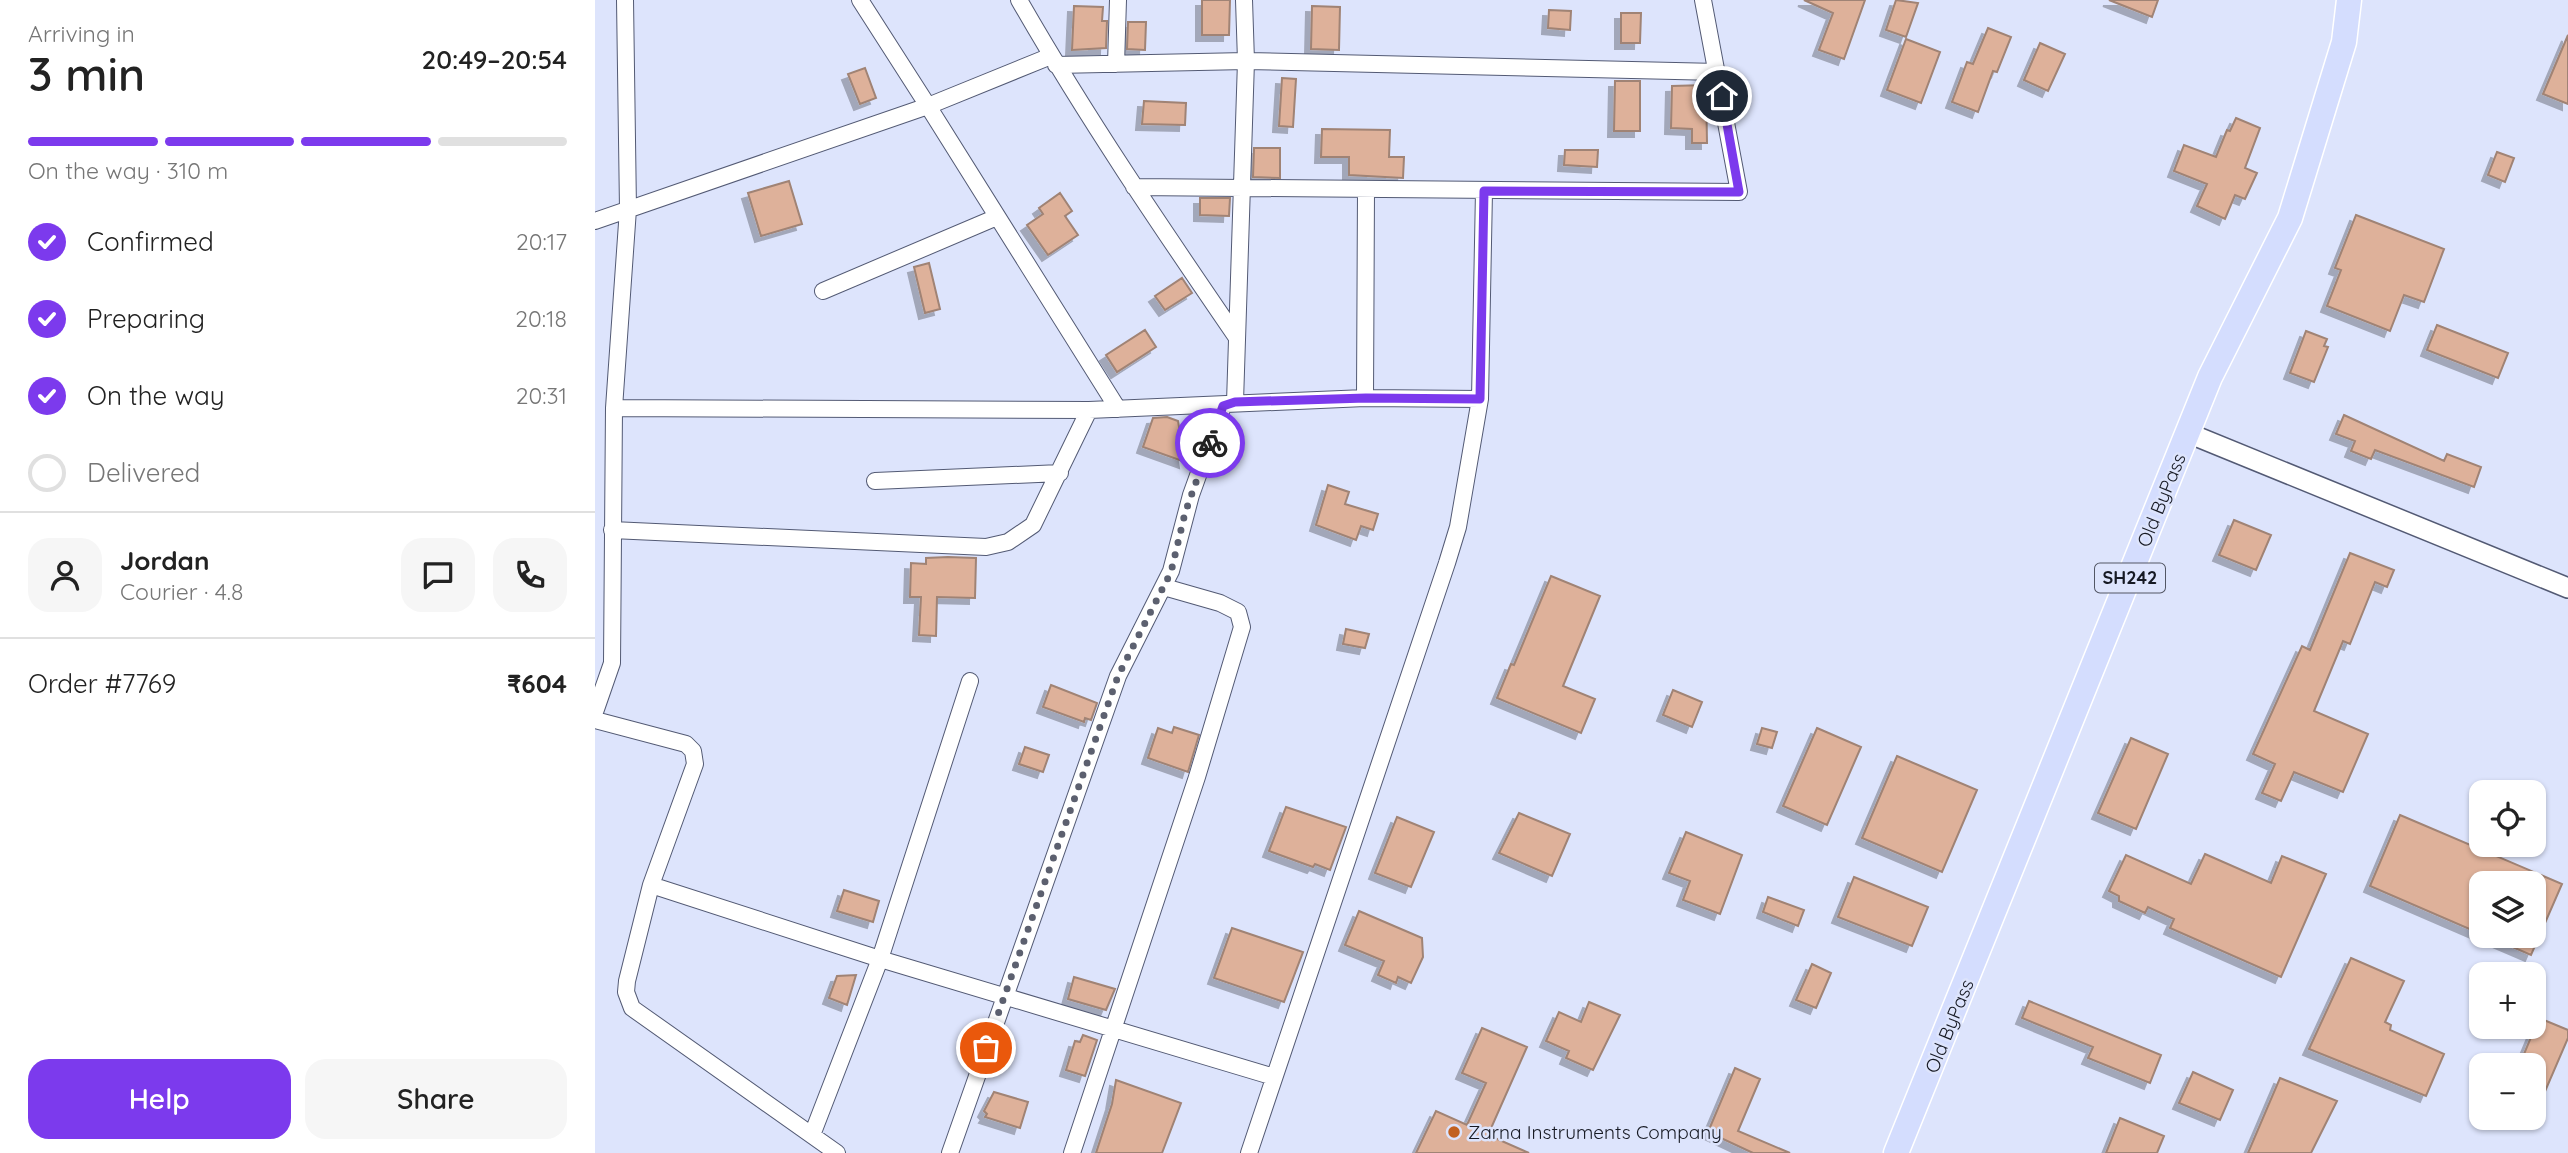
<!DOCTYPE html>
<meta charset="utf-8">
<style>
:root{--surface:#fff;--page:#f6f6f6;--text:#222;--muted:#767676;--line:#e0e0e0;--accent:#7c3aed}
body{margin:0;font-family:Quicksand,sans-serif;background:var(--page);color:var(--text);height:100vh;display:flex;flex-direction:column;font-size:26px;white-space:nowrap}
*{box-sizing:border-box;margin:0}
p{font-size:23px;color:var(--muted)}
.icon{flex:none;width:38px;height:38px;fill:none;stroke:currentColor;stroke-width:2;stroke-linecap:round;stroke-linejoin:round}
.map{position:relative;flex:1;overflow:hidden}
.side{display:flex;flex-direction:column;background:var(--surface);width:595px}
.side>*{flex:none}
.fabs{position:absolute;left:1874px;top:780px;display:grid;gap:14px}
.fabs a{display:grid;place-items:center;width:77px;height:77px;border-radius:14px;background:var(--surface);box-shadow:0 2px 5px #0004;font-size:35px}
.pin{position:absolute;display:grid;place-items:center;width:60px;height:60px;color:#fff;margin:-30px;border:4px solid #fff;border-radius:50%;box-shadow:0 2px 7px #0007}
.courier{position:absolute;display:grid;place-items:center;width:70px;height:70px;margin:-35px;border:5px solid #7c3aed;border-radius:50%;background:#fff;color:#222;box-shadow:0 2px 9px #0007}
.summary em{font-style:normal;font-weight:600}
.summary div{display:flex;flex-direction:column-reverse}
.summary{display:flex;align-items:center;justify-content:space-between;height:119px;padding:0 28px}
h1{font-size:46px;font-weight:600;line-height:52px}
.bar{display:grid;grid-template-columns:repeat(4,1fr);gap:10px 7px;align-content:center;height:84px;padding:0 28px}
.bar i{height:9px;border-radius:5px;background:var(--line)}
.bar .active{background:var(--accent)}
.bar p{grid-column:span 4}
.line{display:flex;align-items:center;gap:18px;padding:0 28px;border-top:2px solid var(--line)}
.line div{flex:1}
.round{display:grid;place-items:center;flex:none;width:74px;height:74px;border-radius:21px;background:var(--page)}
ol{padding:0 28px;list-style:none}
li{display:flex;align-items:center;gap:21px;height:77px}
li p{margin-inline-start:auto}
li .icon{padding:7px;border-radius:50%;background:var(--accent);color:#fff;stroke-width:4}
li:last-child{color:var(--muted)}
li i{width:38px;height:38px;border:4px solid var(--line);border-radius:50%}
.action{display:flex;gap:14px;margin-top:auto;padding:14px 28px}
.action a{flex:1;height:80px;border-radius:21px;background:var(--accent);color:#fff;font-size:28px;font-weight:600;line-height:80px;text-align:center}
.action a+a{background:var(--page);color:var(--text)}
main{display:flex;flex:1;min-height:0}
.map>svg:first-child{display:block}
.building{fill:#deb19a;stroke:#a08374;stroke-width:2;filter:url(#shadow)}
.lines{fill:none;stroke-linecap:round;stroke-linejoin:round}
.minor-casing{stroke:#535a74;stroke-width:18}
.tertiary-casing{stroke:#535a74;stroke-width:22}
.primary-casing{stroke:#fff;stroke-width:27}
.minor{stroke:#fff;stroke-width:16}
.tertiary{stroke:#fff;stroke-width:19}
.primary{stroke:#d4ddfe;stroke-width:24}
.done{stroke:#5c606f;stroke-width:7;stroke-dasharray:0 12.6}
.route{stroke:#7c3aed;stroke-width:9}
.poi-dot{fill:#c26120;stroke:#dde4fc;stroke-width:2.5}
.labels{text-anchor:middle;stroke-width:5;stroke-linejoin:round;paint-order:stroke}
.shield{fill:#dde4fc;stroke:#525664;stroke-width:2}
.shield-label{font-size:18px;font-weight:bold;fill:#161923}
.street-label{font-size:19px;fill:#161923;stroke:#dde4fc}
.poi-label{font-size:19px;fill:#161923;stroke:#dde4fc;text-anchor:start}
</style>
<main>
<section class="side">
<div class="summary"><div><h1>3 min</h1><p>Arriving in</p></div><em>20:49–20:54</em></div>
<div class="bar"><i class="active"></i><i class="active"></i><i class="active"></i><i></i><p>On the way · 310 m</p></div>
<ol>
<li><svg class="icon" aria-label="check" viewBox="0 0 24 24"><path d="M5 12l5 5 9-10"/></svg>Confirmed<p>20:17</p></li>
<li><svg class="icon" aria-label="check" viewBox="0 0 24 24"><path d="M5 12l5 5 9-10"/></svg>Preparing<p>20:18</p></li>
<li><svg class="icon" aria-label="check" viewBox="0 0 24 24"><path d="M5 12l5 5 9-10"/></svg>On the way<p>20:31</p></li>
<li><i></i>Delivered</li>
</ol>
<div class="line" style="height:126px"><a class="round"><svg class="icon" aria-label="person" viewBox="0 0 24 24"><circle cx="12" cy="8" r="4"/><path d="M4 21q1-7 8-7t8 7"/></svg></a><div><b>Jordan</b><p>Courier · 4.8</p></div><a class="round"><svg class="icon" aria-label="chat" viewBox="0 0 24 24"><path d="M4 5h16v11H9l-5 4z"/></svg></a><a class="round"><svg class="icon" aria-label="phone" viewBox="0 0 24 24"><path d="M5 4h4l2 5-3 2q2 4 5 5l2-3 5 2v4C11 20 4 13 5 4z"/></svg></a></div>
<div class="line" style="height:91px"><div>Order #7769</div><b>₹604</b></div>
<div class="action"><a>Help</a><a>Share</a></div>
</section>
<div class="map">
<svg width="1973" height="1153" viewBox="0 0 1973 1153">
<defs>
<filter id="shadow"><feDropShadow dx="-6" dy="6" stdDeviation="0" flood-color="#0004"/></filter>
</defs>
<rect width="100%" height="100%" fill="#dde4fc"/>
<path class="building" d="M 607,0 L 635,0 L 634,35 L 607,35 Z
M 1209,0 L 1270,0 L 1249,59 L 1224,50 L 1238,13 Z
M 1301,0 L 1323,3 L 1311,37 L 1291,30 Z
M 1514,0 L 1563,0 L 1557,17 Z
M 479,6 L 508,7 L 507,21 L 512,21 L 511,48 L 477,50 Z
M 717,6 L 745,7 L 744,50 L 716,49 Z
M 954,10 L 976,11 L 975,30 L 953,28 Z
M 1026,13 L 1046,13 L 1045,43 L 1026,43 Z
M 533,22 L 551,22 L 550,50 L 532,49 Z
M 1393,28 L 1416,37 L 1402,72 L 1398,71 L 1383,112 L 1357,102 L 1372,62 L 1378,64 Z
M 1973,35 L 1973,104 L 1948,94 Z
M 1311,39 L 1345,52 L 1326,103 L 1292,90 Z
M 1445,43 L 1470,54 L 1453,91 L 1429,80 Z
M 270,68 L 281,98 L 265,104 L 253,74 Z
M 687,78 L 701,79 L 698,127 L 684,126 Z
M 1020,81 L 1045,81 L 1045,131 L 1019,131 Z
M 1111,85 L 1112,143 L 1097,143 L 1097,129 L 1076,128 L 1077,86 Z
M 549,101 L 591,103 L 590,125 L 547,124 Z
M 1641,118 L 1665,128 L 1650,168 L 1662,173 L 1650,199 L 1640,195 L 1630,219 L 1602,206 L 1612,184 L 1579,171 L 1589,145 L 1621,157 L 1632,130 L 1635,131 Z
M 727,129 L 795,130 L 794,157 L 809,157 L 808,178 L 754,175 L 754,157 L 726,157 Z
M 659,148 L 685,148 L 685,178 L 658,177 Z
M 970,150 L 1003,150 L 1002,167 L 969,165 Z
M 1902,152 L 1919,158 L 1910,182 L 1893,175 Z
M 194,181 L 207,224 L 166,236 L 153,193 Z
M 465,193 L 477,211 L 470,216 L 483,235 L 453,255 L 432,225 L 448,214 L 444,208 Z
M 605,198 L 635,198 L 634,216 L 605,215 Z
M 1761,215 L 1849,249 L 1829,302 L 1809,295 L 1795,331 L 1732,306 L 1746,270 L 1740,268 Z
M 334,263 L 345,309 L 330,313 L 319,267 Z
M 587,278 L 597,293 L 570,310 L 560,296 Z
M 1842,325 L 1913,353 L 1903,378 L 1832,350 Z
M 550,330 L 561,347 L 522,372 L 511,355 Z
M 1711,331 L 1732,339 L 1729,346 L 1733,347 L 1719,382 L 1695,373 Z
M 1749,415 L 1849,461 L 1852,454 L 1886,467 L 1879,487 L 1780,450 L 1776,459 L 1756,451 L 1760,441 L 1741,434 Z
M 572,417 L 583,421 L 590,462 L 548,447 L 558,418 Z
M 733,485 L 754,492 L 750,504 L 783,514 L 778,530 L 766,526 L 761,540 L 721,525 Z
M 1639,520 L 1676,535 L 1661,570 L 1624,555 Z
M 1755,553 L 1799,570 L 1792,587 L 1780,582 L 1755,644 L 1748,641 L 1719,711 L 1773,734 L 1748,792 L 1699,772 L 1686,801 L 1667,793 L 1680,764 L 1658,754 L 1707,646 L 1715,650 Z
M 353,557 L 381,558 L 380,598 L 342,597 L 341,636 L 324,635 L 326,597 L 315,597 L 316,563 L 331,564 L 331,558 Z
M 956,576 L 1005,596 L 968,686 L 1000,699 L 986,733 L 902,698 L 916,664 L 919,665 Z
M 751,629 L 774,634 L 770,648 L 748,644 Z
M 456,685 L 502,703 L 496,720 L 490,718 L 489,722 L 448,707 Z
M 1078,690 L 1107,702 L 1097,727 L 1068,715 Z
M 579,727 L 604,735 L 593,772 L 553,758 L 563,728 L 577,733 Z
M 1167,728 L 1182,732 L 1177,748 L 1162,744 Z
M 1222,728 L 1266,747 L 1232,825 L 1188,806 Z
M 1536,738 L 1573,754 L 1541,829 L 1503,813 Z
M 430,747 L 454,755 L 448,772 L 424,764 Z
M 1302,756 L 1382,790 L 1347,872 L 1267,838 Z
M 691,807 L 751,827 L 735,870 L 720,864 L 718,867 L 674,851 Z
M 924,813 L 975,834 L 957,876 L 904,853 Z
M 1805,815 L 1967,884 L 1936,955 L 1892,936 L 1939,936 L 1939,884 L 1886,884 L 1886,934 L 1775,886 Z
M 802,817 L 839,832 L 816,887 L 780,873 Z
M 1091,832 L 1147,855 L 1125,914 L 1088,900 L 1095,881 L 1074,873 Z
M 1610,854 L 1676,883 L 1687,856 L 1731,874 L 1686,977 L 1575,928 L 1579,919 L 1553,907 L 1550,913 L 1524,901 L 1524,896 L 1514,891 L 1531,855 L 1596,884 Z
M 1259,877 L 1333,907 L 1317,946 L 1243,917 Z
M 249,890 L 284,901 L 278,922 L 242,911 Z
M 1173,897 L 1209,910 L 1203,926 L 1168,912 Z
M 764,911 L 827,938 L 828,957 L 816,983 L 803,977 L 801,983 L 783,975 L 789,961 L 750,945 Z
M 637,928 L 708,952 L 689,1002 L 619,978 Z
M 1756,958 L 1809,981 L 1790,1022 L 1796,1025 L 1795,1030 L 1849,1054 L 1831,1096 L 1714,1049 Z
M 1217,964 L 1236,973 L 1221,1008 L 1201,1000 Z
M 261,975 L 252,1005 L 234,998 L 242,976 Z
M 479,977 L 520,989 L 511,1010 L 473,999 Z
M 1434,1001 L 1566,1055 L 1555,1083 L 1493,1058 L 1498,1047 L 1427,1018 Z
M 994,1002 L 1025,1015 L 998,1070 L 971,1058 L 974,1051 L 951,1041 L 964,1012 L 986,1022 Z
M 1944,1018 L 1973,1030 L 1973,1038 L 1939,1117 L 1939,1066 L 1924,1066 Z
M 887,1028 L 932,1047 L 893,1135 L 934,1153 L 821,1153 L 841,1111 L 872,1125 L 891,1083 L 867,1073 Z
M 488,1035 L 502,1040 L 490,1076 L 471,1070 L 480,1041 L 485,1042 Z
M 1140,1068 L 1165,1079 L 1143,1131 L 1195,1153 L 1158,1153 L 1113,1132 Z
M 1598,1072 L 1638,1090 L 1625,1120 L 1584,1103 Z
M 1685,1078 L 1742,1101 L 1716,1153 L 1653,1153 Z
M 521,1080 L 586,1103 L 567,1153 L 501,1153 L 517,1104 Z
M 399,1092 L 433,1102 L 425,1128 L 390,1117 L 392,1114 L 389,1111 Z
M 1525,1118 L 1569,1136 L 1562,1153 L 1511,1153 Z"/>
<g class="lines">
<defs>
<path id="minor" d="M 424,0 C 491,117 566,227 642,338
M 456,56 L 333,106 L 523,409
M 521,64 L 523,0
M 461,65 L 651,61 L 1123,72
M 539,187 L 1144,192 L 1108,0
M 0,221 L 333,106 L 265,0
M 228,291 L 402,217
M 770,398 L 771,190
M 640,402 L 651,61 L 649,0
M 19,408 L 494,410
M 280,481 L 465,473
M 17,530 L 391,547 L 413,542 L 438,525 L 494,410 L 770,398 L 885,399 L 889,191
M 0,712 L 17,663 L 19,408 L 33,209 L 30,0
M 0,720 L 91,744 L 98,751 L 100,764 L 56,885 L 32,981 L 31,992 L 37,1008 L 242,1153
M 56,885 L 285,959 L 679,1077
M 217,1135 L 285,959 L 375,681
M 355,1153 L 523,676 L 576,571 L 596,495 L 628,406
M 477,1153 L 602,777 L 647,627 L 643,612 L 625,603 L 569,587
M 654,1153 L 852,563 L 863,527 L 885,399"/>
<path id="tertiary" d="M 1593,433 L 1973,588"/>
<path id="primary" d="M 1301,1153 L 1615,377 L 1695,218 L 1749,42 L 1754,0"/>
</defs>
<use href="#minor" class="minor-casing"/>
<use href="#tertiary" class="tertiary-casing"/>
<use href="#primary" class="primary-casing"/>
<use href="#minor" class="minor"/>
<use href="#tertiary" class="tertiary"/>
<use href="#primary" class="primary"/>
</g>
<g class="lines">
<path class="done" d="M 391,1048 L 523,676 L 576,572 L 590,513 L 615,443"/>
<path class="route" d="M 615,443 L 628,406 L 640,402 L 771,398 L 885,399 L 889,191 L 1144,192 L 1127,96"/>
</g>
<circle class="poi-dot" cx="859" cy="1132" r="7"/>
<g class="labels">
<rect class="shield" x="1500" y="563.5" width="70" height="29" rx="5"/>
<g class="shield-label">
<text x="1535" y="584">SH242</text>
</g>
<g class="street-label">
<text transform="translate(1566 500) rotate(-68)" y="7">Old ByPass</text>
<text transform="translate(1354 1026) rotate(-68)" y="7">Old ByPass</text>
</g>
<g class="poi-label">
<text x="873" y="1139">Zarna Instruments Company</text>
</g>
</g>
</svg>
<div class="fabs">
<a><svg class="icon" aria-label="locate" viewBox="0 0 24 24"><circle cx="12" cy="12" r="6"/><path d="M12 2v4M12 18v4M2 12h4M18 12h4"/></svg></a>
<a><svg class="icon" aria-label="layers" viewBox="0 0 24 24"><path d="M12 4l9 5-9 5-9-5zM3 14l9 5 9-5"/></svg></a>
<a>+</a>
<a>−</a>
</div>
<div class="pin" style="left:391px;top:1048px;background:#ea580c"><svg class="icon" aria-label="bag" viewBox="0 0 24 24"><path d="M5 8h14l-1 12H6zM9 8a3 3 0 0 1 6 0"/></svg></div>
<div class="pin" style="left:1127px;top:96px;background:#1f2937"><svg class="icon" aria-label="home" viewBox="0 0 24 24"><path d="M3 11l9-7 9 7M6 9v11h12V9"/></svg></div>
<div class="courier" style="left:615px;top:443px"><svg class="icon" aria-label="bike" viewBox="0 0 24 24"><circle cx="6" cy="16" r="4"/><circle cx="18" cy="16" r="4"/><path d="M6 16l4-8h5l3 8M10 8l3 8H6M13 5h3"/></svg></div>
</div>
</main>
